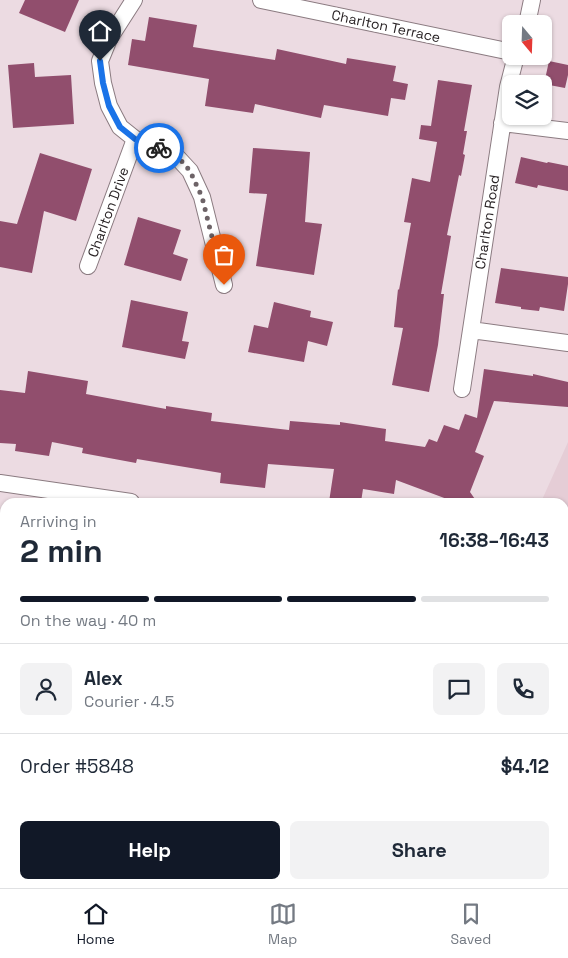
<!DOCTYPE html>
<meta charset="utf-8">
<style>
:root{--surface:#fff;--page:#f2f2f3;--text:#1f2937;--muted:#747a83;--line:#e0e1e3;--accent:#111827}
body{margin:0;font-family:"Space Grotesk",sans-serif;background:var(--page);color:var(--text);height:100vh;display:flex;flex-direction:column;font-size:19px;white-space:nowrap}
*{box-sizing:border-box;margin:0}
p{font-size:16px;color:var(--muted)}
.icon{flex:none;width:28px;height:28px;fill:none;stroke:currentColor;stroke-width:2;stroke-linecap:round;stroke-linejoin:round}
.map{position:relative;flex:1;overflow:hidden}
.sheet{position:absolute;left:0px;top:498px;width:569px;height:391px;display:flex;flex-direction:column;background:var(--surface);border-radius:15px 15px 0 0;box-shadow:0 1px 4px #0004}
.sheet>*{flex:none}
.needle{width:32px;rotate:161deg}
.controls{position:absolute;left:502px;top:15px;display:grid;gap:10px}
.controls a{display:grid;place-items:center;width:50px;height:50px;border-radius:8px;background:var(--surface);box-shadow:0 1px 4px #0004;font-size:25px}
.pin{position:absolute;display:grid;place-items:center;width:42px;height:42px;color:#fff;margin:-51px -21px;border-radius:50% 50% 50% 0;rotate:-45deg;box-shadow:0 0 5px #0007}
.pin .icon{rotate:45deg}
.courier{position:absolute;display:grid;place-items:center;width:50px;height:50px;margin:-25px;border:4px solid #1a73e8;border-radius:50%;background:#fff;color:#222;box-shadow:0 1px 6px #0007}
.headline em{font-style:normal;font-weight:700}
.headline div{display:flex;flex-direction:column-reverse}
.headline{display:flex;align-items:center;justify-content:space-between;height:85px;padding:0 20px}
h1{font-size:32px;font-weight:700;line-height:38px}
.bar{display:grid;grid-template-columns:repeat(4,1fr);gap:8px 5px;align-content:center;height:60px;padding:0 20px}
.bar i{height:6px;border-radius:4px;background:var(--line)}
.bar .current{background:var(--accent)}
.bar p{grid-column:span 4}
.line{display:flex;align-items:center;gap:12px;padding:0 20px;border-top:1px solid var(--line)}
.line div{flex:1}
.round{display:grid;place-items:center;flex:none;width:52px;height:52px;border-radius:8px;background:var(--page)}
.action{display:flex;gap:10px;margin-top:auto;padding:10px 20px}
.action a{flex:1;height:58px;border-radius:8px;background:var(--accent);color:#fff;font-size:20px;font-weight:700;line-height:58px;text-align:center}
.action a+a{background:var(--page);color:var(--text)}
.dock{display:flex;justify-content:space-around;align-items:center;height:70px;border-top:1px solid var(--line);background:var(--surface);font-size:14px;color:var(--muted)}
.dock a{display:grid;justify-items:center;gap:2px}
.dock .current{color:var(--accent)}
.map>svg:first-child{display:block}
.built{fill:#e5cdd6}
.building{fill:#914e6d}
.lines{fill:none;stroke-linecap:round;stroke-linejoin:round}
.street-casing{stroke:#8b7b81;stroke-width:18}
.street{stroke:#fff;stroke-width:16}
.done{stroke:#6d6367;stroke-width:5;stroke-dasharray:0 9}
.route{stroke:#1a73e8;stroke-width:6}
.labels{text-anchor:middle;stroke-width:5;stroke-linejoin:round;paint-order:stroke}
.street-label{font-size:14px;fill:#292325;stroke:#fff}
</style>
<div class="map">
<svg width="568" height="888" viewBox="0 0 568 888">
<rect width="100%" height="100%" fill="#ecdbe2"/>
<path class="built" d="M 568,442 L 568,888 L 408,888 L 411,884 L 564,884 L 564,502 L 541,502 Z"/>
<path class="building" d="M 25,0 L 79,0 L 65,32 L 19,13 Z
M 149,17 L 197,25 L 193,47 L 275,60 L 277,49 L 346,64 L 347,58 L 396,66 L 393,81 L 408,84 L 405,100 L 391,98 L 388,116 L 324,105 L 321,118 L 255,104 L 253,113 L 205,106 L 209,79 L 128,65 L 132,39 L 145,41 Z
M 549,61 L 568,65 L 568,75 L 565,88 L 544,84 Z
M 34,63 L 35,77 L 71,75 L 74,124 L 13,128 L 8,65 Z
M 438,80 L 472,85 L 464,131 L 467,131 L 463,154 L 465,155 L 461,176 L 459,175 L 447,235 L 451,236 L 441,294 L 444,294 L 438,345 L 429,392 L 392,385 L 403,328 L 394,327 L 398,289 L 399,290 L 411,223 L 404,222 L 412,178 L 430,182 L 437,142 L 419,139 L 421,125 L 431,126 Z
M 253,148 L 310,152 L 305,222 L 322,224 L 314,275 L 256,266 L 267,194 L 249,193 Z
M 40,153 L 92,169 L 76,221 L 44,211 L 32,273 L 0,267 L 0,221 L 17,224 Z
M 521,157 L 547,163 L 548,162 L 568,166 L 568,191 L 538,185 L 537,188 L 515,183 Z
M 138,217 L 181,230 L 173,254 L 188,259 L 181,281 L 124,265 Z
M 501,268 L 568,277 L 568,284 L 564,311 L 540,307 L 539,311 L 521,309 L 521,307 L 495,303 Z
M 131,300 L 188,312 L 182,341 L 189,342 L 185,359 L 122,347 Z
M 274,302 L 311,311 L 310,317 L 333,322 L 327,346 L 308,341 L 304,362 L 248,352 L 254,325 L 268,328 Z
M 484,369 L 533,376 L 533,374 L 568,382 L 568,407 L 494,401 L 475,452 L 484,456 L 470,492 L 477,502 L 455,502 L 396,480 L 394,494 L 363,489 L 361,502 L 329,502 L 334,469 L 268,464 L 265,488 L 220,483 L 221,473 L 137,459 L 136,463 L 82,453 L 83,448 L 52,442 L 49,456 L 15,451 L 16,444 L 0,443 L 0,390 L 25,393 L 28,371 L 88,381 L 86,394 L 166,409 L 166,406 L 212,413 L 211,421 L 289,430 L 290,421 L 340,425 L 340,422 L 386,429 L 385,441 L 425,447 L 429,439 L 437,442 L 444,425 L 459,430 L 465,414 L 477,418 Z"/>
<g class="lines">
<defs>
<path id="street" d="M 261,0 L 511,52
M 527,24 L 532,0
M 502,123 L 568,131
M 135,139 L 177,157 L 190,171 L 202,197 L 224,285
M 88,266 L 135,139 L 120,127 L 109,106 L 103,83 L 100,61 L 109,39 L 134,0
M 471,330 L 568,343
M 462,389 L 508,87 L 516,56
M 0,483 L 131,502
M 0,765 L 5,766
M 564,795 L 568,788
M 527,884 L 527,888"/>
</defs>
<use href="#street" class="street-casing"/>
<use href="#street" class="street"/>
</g>
<g class="lines">
<path class="done" d="M 159,148 L 178,157 L 190,171 L 202,197 L 224,285"/>
<path class="route" d="M 100,61 L 103,83 L 109,106 L 120,127 L 135,139 L 159,148"/>
</g>
<g class="labels">
<g class="street-label">
<text transform="translate(386 26) rotate(12)" y="5">Charlton Terrace</text>
<text transform="translate(108 212) rotate(-70)" y="5">Charlton Drive</text>
<text transform="translate(487 222) rotate(-81)" y="5">Charlton Road</text>
</g>
</g>
</svg>
<div class="controls">
<a><svg class="needle" viewBox="-14 -14 28 28"><path d="M0-13l5 13h-10z" fill="#e53935"/><path d="M0 13l5-13h-10z" fill="#747a83"/></svg></a>
<a><svg class="icon" aria-label="layers" viewBox="0 0 24 24"><path d="M12 4l9 5-9 5-9-5zM3 14l9 5 9-5"/></svg></a>
</div>
<div class="pin" style="left:224px;top:285px;background:#ea580c"><svg class="icon" aria-label="bag" viewBox="0 0 24 24"><path d="M5 8h14l-1 12H6zM9 8a3 3 0 0 1 6 0"/></svg></div>
<div class="pin" style="left:100px;top:61px;background:#1f2937"><svg class="icon" aria-label="home" viewBox="0 0 24 24"><path d="M3 11l9-7 9 7M6 9v11h12V9"/></svg></div>
<div class="courier" style="left:159px;top:148px"><svg class="icon" aria-label="bike" viewBox="0 0 24 24"><circle cx="6" cy="16" r="4"/><circle cx="18" cy="16" r="4"/><path d="M6 16l4-8h5l3 8M10 8l3 8H6M13 5h3"/></svg></div>
<section class="sheet">
<div class="headline"><div><h1>2 min</h1><p>Arriving in</p></div><em>16:38–16:43</em></div>
<div class="bar"><i class="current"></i><i class="current"></i><i class="current"></i><i></i><p>On the way · 40 m</p></div>
<div class="line" style="height:90px"><a class="round"><svg class="icon" aria-label="person" viewBox="0 0 24 24"><circle cx="12" cy="8" r="4"/><path d="M4 21q1-7 8-7t8 7"/></svg></a><div><b>Alex</b><p>Courier · 4.5</p></div><a class="round"><svg class="icon" aria-label="chat" viewBox="0 0 24 24"><path d="M4 5h16v11H9l-5 4z"/></svg></a><a class="round"><svg class="icon" aria-label="phone" viewBox="0 0 24 24"><path d="M5 4h4l2 5-3 2q2 4 5 5l2-3 5 2v4C11 20 4 13 5 4z"/></svg></a></div>
<div class="line" style="height:65px"><div>Order #5848</div><b>$4.12</b></div>
<div class="action"><a>Help</a><a>Share</a></div>
</section>
</div>
<nav class="dock">
<a class="current"><svg class="icon" aria-label="home" viewBox="0 0 24 24"><path d="M3 11l9-7 9 7M6 9v11h12V9"/></svg>Home</a>
<a><svg class="icon" aria-label="map" viewBox="0 0 24 24"><path d="M3 6l6-2 6 2 6-2v14l-6 2-6-2-6 2zM9 4v14M15 6v14"/></svg>Map</a>
<a><svg class="icon" aria-label="saved" viewBox="0 0 24 24"><path d="M7 4h10v16l-5-4-5 4z"/></svg>Saved</a>
</nav>
